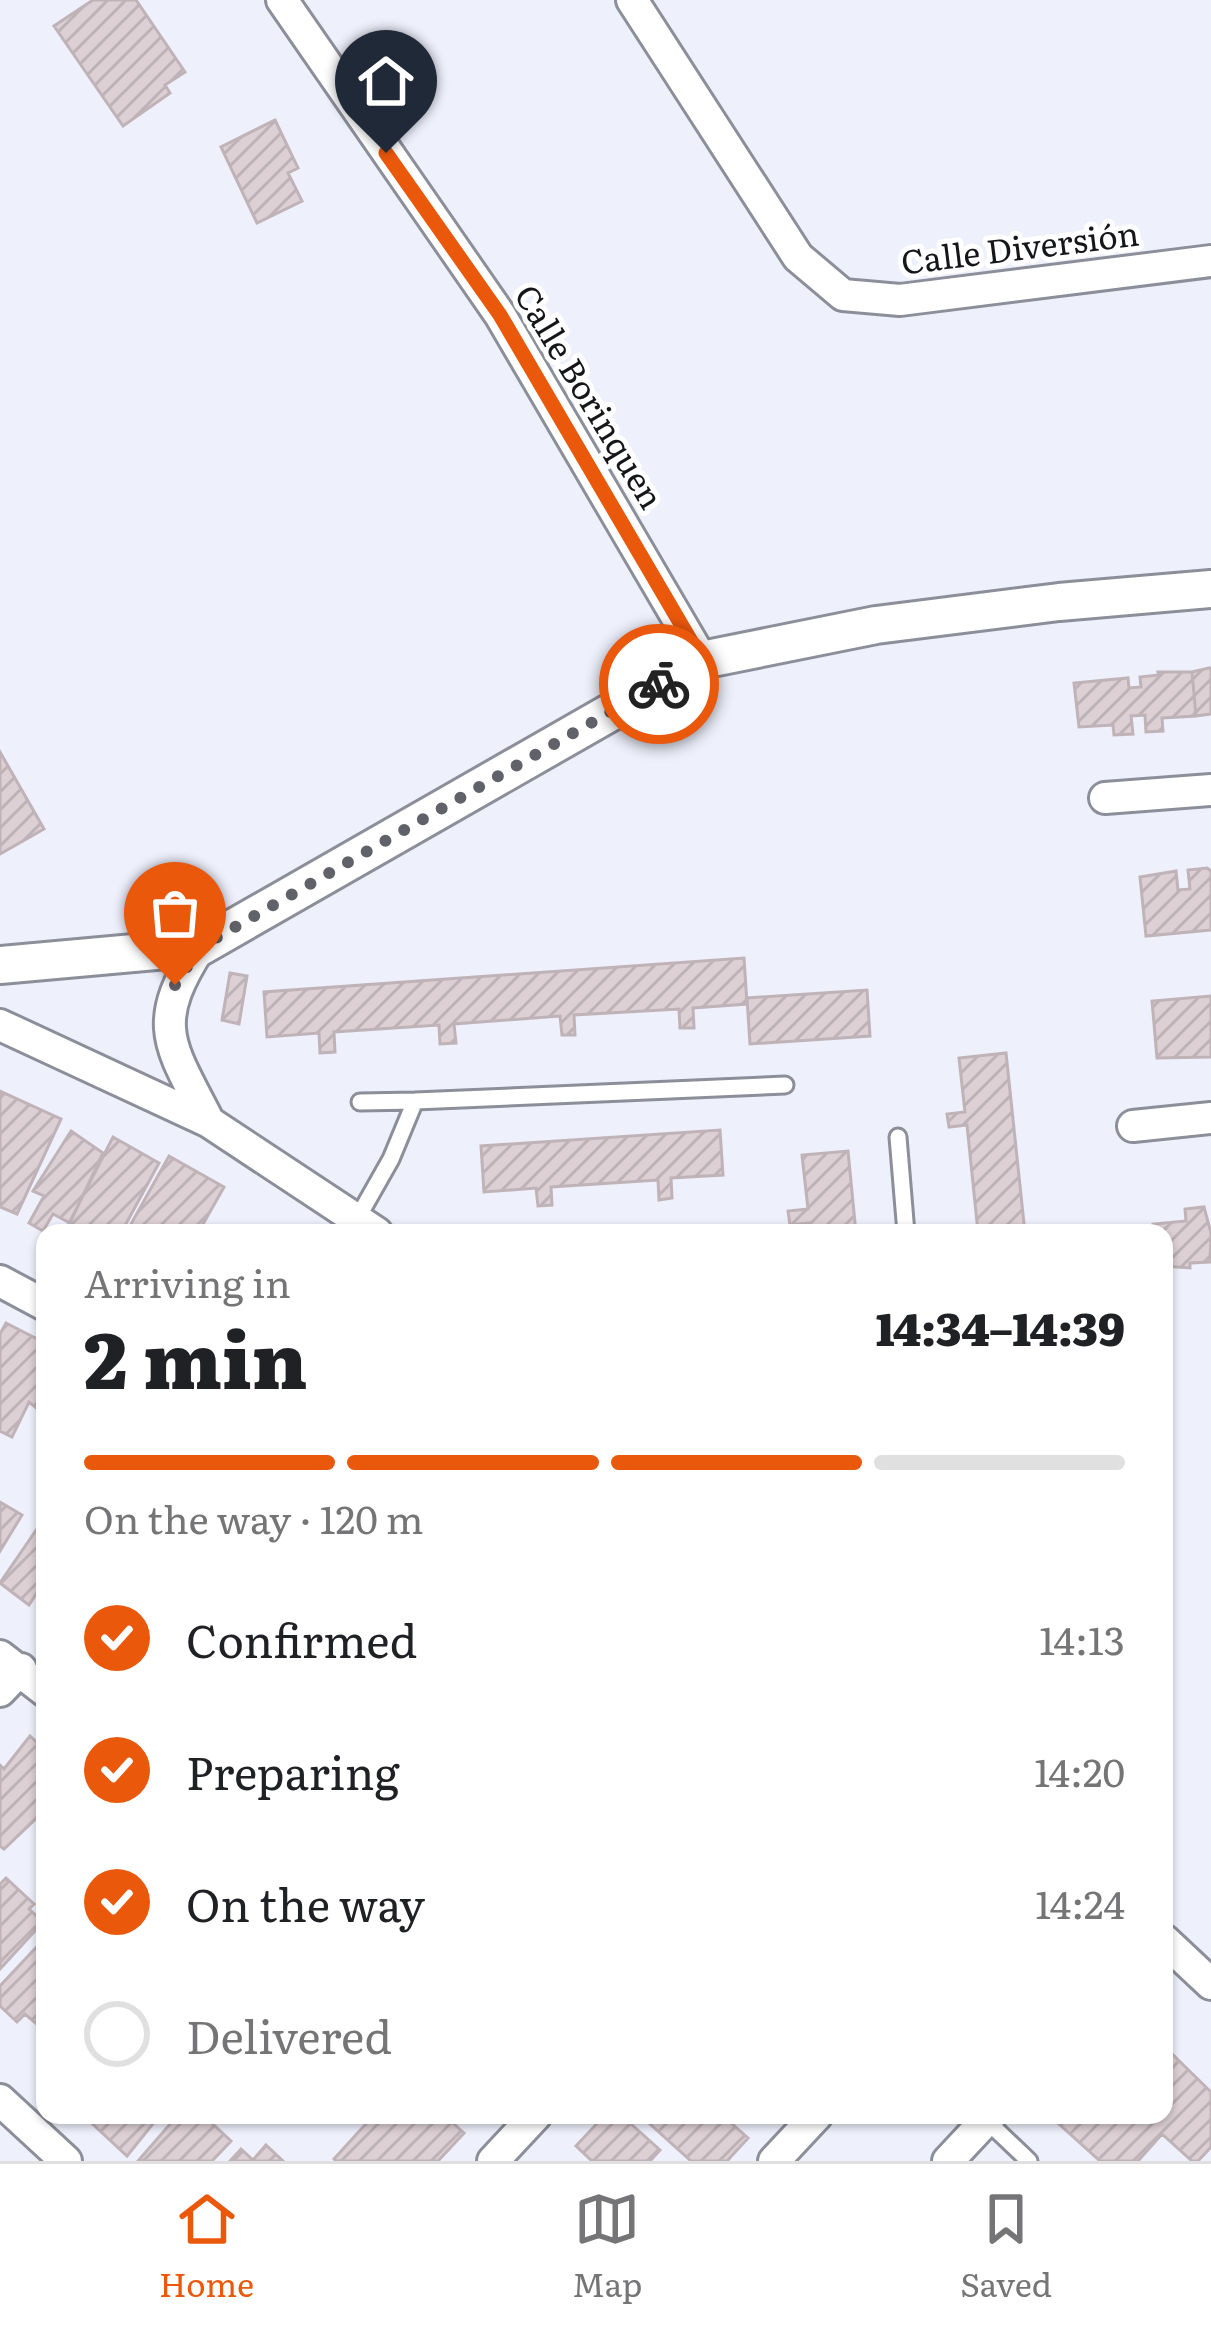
<!DOCTYPE html>
<meta charset="utf-8">
<style>
:root{--surface:#fff;--page:#f6f6f6;--text:#202124;--muted:#757577;--line:#e0e0e0;--accent:#ea580c}
body{margin:0;font-family:Literata,serif;background:var(--page);color:var(--text);height:100vh;display:flex;flex-direction:column;font-size:45px;white-space:nowrap}
*{box-sizing:border-box;margin:0}
p{font-size:39px;color:var(--muted)}
.icon{flex:none;width:66px;height:66px;fill:none;stroke:currentColor;stroke-width:2;stroke-linecap:round;stroke-linejoin:round}
.map{position:relative;flex:1;overflow:hidden}
.details{position:absolute;left:36px;top:1224px;width:1137px;height:900px;display:flex;flex-direction:column;background:var(--surface);border-radius:24px;box-shadow:0 3px 9px #0004}
.details>*{flex:none}
.pin{position:absolute;display:grid;place-items:center;width:102px;height:102px;color:#fff;margin:-123px -51px;border-radius:50% 50% 50% 0;rotate:-45deg;box-shadow:0 0 12px #0007}
.pin .icon{rotate:45deg}
.courier{position:absolute;display:grid;place-items:center;width:120px;height:120px;margin:-60px;border:9px solid #ea580c;border-radius:50%;background:#fff;color:#222;box-shadow:0 3px 15px #0007}
.head em{font-style:normal;font-weight:800}
.head div{display:flex;flex-direction:column-reverse}
.head{display:flex;align-items:center;justify-content:space-between;height:204px;padding:0 48px}
h1{font-size:78px;font-weight:800;line-height:90px}
.bar{display:grid;grid-template-columns:repeat(4,1fr);gap:18px 12px;align-content:center;height:144px;padding:0 48px}
.bar i{height:15px;border-radius:9px;background:var(--line)}
.bar .selected{background:var(--accent)}
.bar p{grid-column:span 4}
ol{padding:0 48px;list-style:none}
li{display:flex;align-items:center;gap:36px;height:132px}
li p{margin-inline-start:auto}
li .icon{padding:12px;border-radius:50%;background:var(--accent);color:#fff;stroke-width:4}
li:last-child{color:var(--muted)}
li i{width:66px;height:66px;border:6px solid var(--line);border-radius:50%}
.dock{display:flex;justify-content:space-around;align-items:center;height:168px;border-top:3px solid var(--line);background:var(--surface);font-size:33px;color:var(--muted)}
.dock a{display:grid;justify-items:center;gap:6px}
.dock .selected{color:var(--accent)}
.map>svg:first-child{display:block}
.building{fill:url(#building-hatch);stroke:#c0b3b8;stroke-width:3}
.lines{fill:none;stroke-linecap:round;stroke-linejoin:round}
.service-casing{stroke:#8c8e99;stroke-width:21}
.minor-casing{stroke:#8c8e99;stroke-width:36}
.tertiary-casing{stroke:#8c8e99;stroke-width:42}
.service{stroke:#fff;stroke-width:15}
.minor{stroke:#fff;stroke-width:30}
.tertiary{stroke:#fff;stroke-width:36}
.done{stroke:#616269;stroke-width:12;stroke-dasharray:0 21.6}
.route{stroke:#ea580c;stroke-width:15}
.labels{text-anchor:middle;stroke-width:10;stroke-linejoin:round;paint-order:stroke}
.street-label{font-size:33px;fill:#15161a;stroke:#fff}
</style>
<div class="map">
<svg width="1211" height="2161" viewBox="0 0 1211 2161">
<defs>
<pattern id="building-hatch" width="6" height="6" patternUnits="userSpaceOnUse" patternTransform="scale(3)"><rect width="6" height="6" fill="#ddd0d5"/><path d="M-1 1l2-2M0 6l6-6M5 7l2-2" fill="none" stroke="#bdb2b6"/></pattern>
</defs>
<rect width="100%" height="100%" fill="#eef0fc"/>
<path class="building" d="M 93,0 L 136,0 L 185,72 L 165,85 L 170,93 L 123,126 L 54,26 Z
M 275,120 L 298,168 L 288,173 L 302,201 L 257,223 L 221,147 Z
M 1209,668 L 1211,668 L 1211,714 L 1196,716 L 1192,672 Z
M 1158,672 L 1192,672 L 1196,716 L 1162,718 L 1163,731 L 1146,732 L 1145,715 L 1131,716 L 1133,734 L 1114,735 L 1113,725 L 1079,727 L 1074,683 L 1128,678 L 1129,688 L 1141,687 L 1140,677 L 1159,675 Z
M 0,752 L 44,829 L 0,854 Z
M 1207,868 L 1211,871 L 1211,930 L 1146,936 L 1140,877 L 1176,871 L 1178,890 L 1190,889 L 1188,870 Z
M 744,958 L 747,1004 L 693,1008 L 694,1028 L 680,1028 L 679,1009 L 574,1015 L 575,1035 L 562,1035 L 560,1016 L 454,1024 L 456,1043 L 440,1044 L 439,1025 L 334,1032 L 335,1052 L 320,1053 L 319,1033 L 267,1037 L 264,992 Z
M 230,973 L 247,976 L 239,1024 L 222,1020 Z
M 867,990 L 870,1036 L 750,1044 L 747,998 Z
M 1211,996 L 1211,1057 L 1157,1058 L 1152,1001 Z
M 1006,1053 L 1025,1233 L 969,1233 L 978,1232 L 967,1125 L 949,1127 L 947,1114 L 965,1112 L 959,1058 Z
M 0,1091 L 61,1119 L 17,1214 L 0,1207 Z
M 720,1130 L 723,1175 L 671,1178 L 672,1198 L 659,1200 L 658,1180 L 551,1187 L 552,1205 L 538,1206 L 536,1188 L 484,1192 L 481,1146 Z
M 71,1131 L 103,1153 L 70,1223 L 53,1214 L 43,1231 L 29,1223 L 44,1196 L 33,1191 Z
M 113,1137 L 159,1163 L 121,1233 L 64,1233 Z
M 848,1151 L 856,1233 L 810,1233 L 809,1223 L 790,1225 L 788,1211 L 808,1209 L 802,1155 Z
M 169,1156 L 224,1187 L 198,1233 L 126,1233 Z
M 1204,1207 L 1211,1233 L 1210,1262 L 1190,1263 L 1190,1268 L 1164,1266 L 1164,1233 L 1153,1233 L 1153,1224 L 1186,1221 L 1185,1209 Z
M 6,1323 L 45,1343 L 45,1401 L 39,1410 L 29,1402 L 12,1437 L 0,1431 L 0,1334 Z
M 0,1502 L 22,1515 L 0,1551 Z
M 41,1523 L 45,1526 L 45,1599 L 36,1594 L 29,1605 L 0,1583 Z
M 30,1736 L 45,1750 L 45,1810 L 4,1849 L 0,1846 L 0,1765 L 4,1769 Z
M 6,1878 L 34,1904 L 29,1909 L 43,1922 L 0,1969 L 0,1884 Z
M 45,1938 L 45,2019 L 39,2026 L 25,2014 L 17,2022 L 0,2006 L 0,1986 Z
M 1164,2046 L 1211,2092 L 1211,2147 L 1198,2161 L 1192,2161 L 1162,2134 L 1138,2161 L 1100,2161 L 1049,2115 L 1164,2115 Z
M 83,2115 L 160,2115 L 127,2156 Z
M 178,2115 L 203,2115 L 231,2141 L 212,2161 L 138,2161 Z
M 374,2115 L 444,2115 L 464,2133 L 438,2161 L 336,2161 L 334,2159 Z
M 605,2115 L 621,2115 L 660,2150 L 650,2161 L 592,2161 L 576,2146 Z
M 640,2115 L 722,2115 L 748,2138 L 727,2161 L 691,2161 Z
M 266,2145 L 283,2161 L 230,2161 L 241,2149 L 253,2160 Z"/>
<g class="lines">
<defs>
<path id="service" d="M 415,1101 L 785,1085
M 898,1137 L 906,1233
M 357,1219 L 391,1159 L 415,1101 L 360,1102
M 986,2120 L 1029,2161"/>
<path id="minor" d="M 282,0 L 500,315 L 702,660
M 632,0 L 798,257 L 843,295 L 900,300 L 1211,261
M 1105,798 L 1211,790
M 200,947 C 149,1026 170,1045 209,1122
M 0,1025 L 209,1122 L 377,1233
M 1133,1126 L 1211,1118
M 0,1281 L 45,1305
M 0,1656 L 45,1691
M 0,1691 L 21,1669
M 1164,1940 L 1211,1984
M 0,2100 L 66,2161
M 493,2161 L 536,2115
M 774,2161 L 817,2115
M 948,2161 L 991,2115"/>
<path id="tertiary" d="M 0,965 L 200,947 L 702,660 L 876,625 L 1059,602 L 1211,589"/>
</defs>
<use href="#service" class="service-casing"/>
<use href="#minor" class="minor-casing"/>
<use href="#tertiary" class="tertiary-casing"/>
<use href="#service" class="service"/>
<use href="#minor" class="minor"/>
<use href="#tertiary" class="tertiary"/>
</g>
<g class="lines">
<path class="done" d="M 175,985 L 200,947 L 659,684"/>
<path class="route" d="M 386,153 L 500,315 L 702,660 L 659,684"/>
</g>
<g class="labels">
<g class="street-label">
<text transform="translate(1020 248) rotate(-7)" y="12">Calle Diversión</text>
<text transform="translate(589 397) rotate(59)" y="12">Calle Borinquen</text>
</g>
</g>
</svg>
<div class="pin" style="left:175px;top:985px;background:#ea580c"><svg class="icon" aria-label="bag" viewBox="0 0 24 24"><path d="M5 8h14l-1 12H6zM9 8a3 3 0 0 1 6 0"/></svg></div>
<div class="pin" style="left:386px;top:153px;background:#1f2937"><svg class="icon" aria-label="home" viewBox="0 0 24 24"><path d="M3 11l9-7 9 7M6 9v11h12V9"/></svg></div>
<div class="courier" style="left:659px;top:684px"><svg class="icon" aria-label="bike" viewBox="0 0 24 24"><circle cx="6" cy="16" r="4"/><circle cx="18" cy="16" r="4"/><path d="M6 16l4-8h5l3 8M10 8l3 8H6M13 5h3"/></svg></div>
<section class="details">
<div class="head"><div><h1>2 min</h1><p>Arriving in</p></div><em>14:34–14:39</em></div>
<div class="bar"><i class="selected"></i><i class="selected"></i><i class="selected"></i><i></i><p>On the way · 120 m</p></div>
<ol>
<li><svg class="icon" aria-label="check" viewBox="0 0 24 24"><path d="M5 12l5 5 9-10"/></svg>Confirmed<p>14:13</p></li>
<li><svg class="icon" aria-label="check" viewBox="0 0 24 24"><path d="M5 12l5 5 9-10"/></svg>Preparing<p>14:20</p></li>
<li><svg class="icon" aria-label="check" viewBox="0 0 24 24"><path d="M5 12l5 5 9-10"/></svg>On the way<p>14:24</p></li>
<li><i></i>Delivered</li>
</ol>
</section>
</div>
<nav class="dock">
<a class="selected"><svg class="icon" aria-label="home" viewBox="0 0 24 24"><path d="M3 11l9-7 9 7M6 9v11h12V9"/></svg>Home</a>
<a><svg class="icon" aria-label="map" viewBox="0 0 24 24"><path d="M3 6l6-2 6 2 6-2v14l-6 2-6-2-6 2zM9 4v14M15 6v14"/></svg>Map</a>
<a><svg class="icon" aria-label="saved" viewBox="0 0 24 24"><path d="M7 4h10v16l-5-4-5 4z"/></svg>Saved</a>
</nav>
